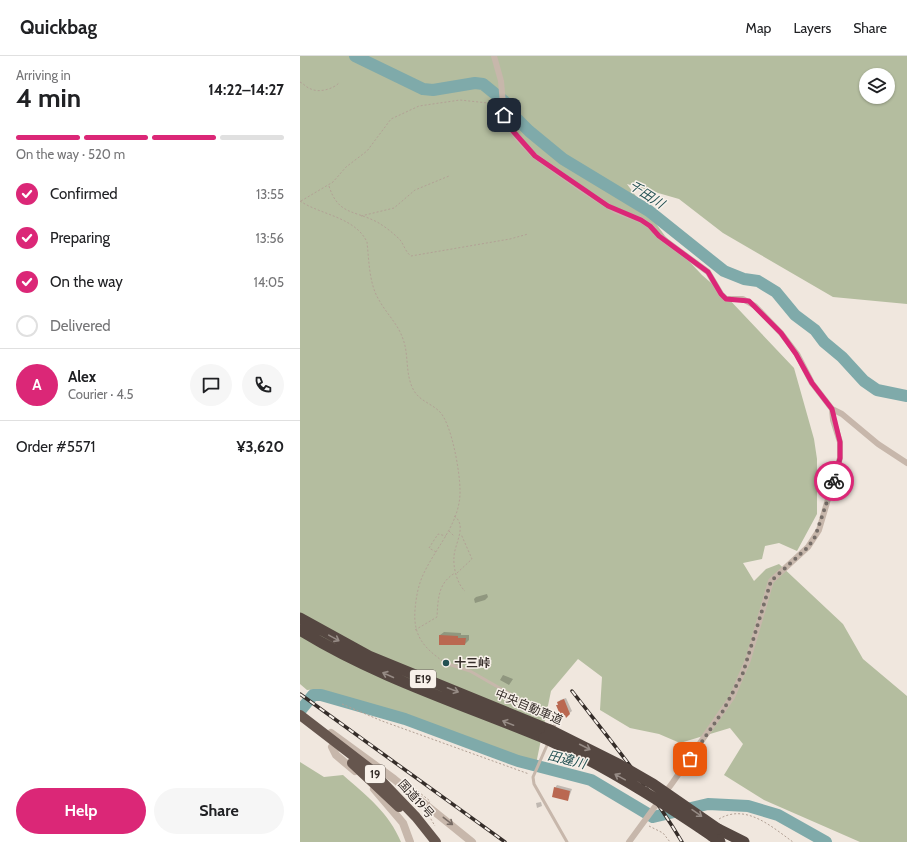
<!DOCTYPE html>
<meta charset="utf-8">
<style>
:root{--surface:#fff;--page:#f6f6f6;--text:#202124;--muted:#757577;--line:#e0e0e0;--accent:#db2777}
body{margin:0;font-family:Cabin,"Noto Sans JP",sans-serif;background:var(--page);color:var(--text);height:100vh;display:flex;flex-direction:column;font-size:15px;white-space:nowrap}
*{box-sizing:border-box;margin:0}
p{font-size:13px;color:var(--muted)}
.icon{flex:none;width:22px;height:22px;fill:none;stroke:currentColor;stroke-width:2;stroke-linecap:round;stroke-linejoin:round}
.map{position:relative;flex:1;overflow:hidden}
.panel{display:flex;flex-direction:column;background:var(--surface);width:300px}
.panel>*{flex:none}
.tools{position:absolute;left:559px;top:12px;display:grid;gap:8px}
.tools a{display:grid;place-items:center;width:36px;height:36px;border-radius:50%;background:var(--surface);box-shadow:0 1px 3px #0004;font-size:20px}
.pin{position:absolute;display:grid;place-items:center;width:34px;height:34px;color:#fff;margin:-17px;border-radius:8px;box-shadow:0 2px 6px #0006}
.courier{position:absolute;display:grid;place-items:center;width:40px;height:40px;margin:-20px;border:3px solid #db2777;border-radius:50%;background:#fff;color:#222;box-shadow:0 1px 5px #0007}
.head em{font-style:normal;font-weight:700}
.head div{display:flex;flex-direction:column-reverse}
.head{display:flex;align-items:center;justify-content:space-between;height:68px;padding:0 16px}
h1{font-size:26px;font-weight:700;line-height:30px}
.bar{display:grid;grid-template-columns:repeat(4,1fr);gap:6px 4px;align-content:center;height:48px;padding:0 16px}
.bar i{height:5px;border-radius:3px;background:var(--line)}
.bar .selected{background:var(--accent)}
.bar p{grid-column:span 4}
.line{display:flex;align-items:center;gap:10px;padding:0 16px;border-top:1px solid var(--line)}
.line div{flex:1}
.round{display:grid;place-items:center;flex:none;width:42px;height:42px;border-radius:21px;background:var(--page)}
ol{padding:0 16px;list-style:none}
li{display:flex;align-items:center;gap:12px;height:44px}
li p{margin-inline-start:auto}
li .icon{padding:4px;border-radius:50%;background:var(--accent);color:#fff;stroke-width:4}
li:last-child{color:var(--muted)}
li i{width:22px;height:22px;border:2px solid var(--line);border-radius:50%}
.primary-button{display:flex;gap:8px;margin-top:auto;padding:8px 16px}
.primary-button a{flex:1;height:46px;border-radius:24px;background:var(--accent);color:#fff;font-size:16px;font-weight:700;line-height:46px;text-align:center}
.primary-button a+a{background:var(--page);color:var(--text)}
header{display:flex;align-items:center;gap:24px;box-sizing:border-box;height:56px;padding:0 20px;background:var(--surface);border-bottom:1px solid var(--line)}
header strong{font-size:19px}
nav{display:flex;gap:22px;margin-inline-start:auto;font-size:14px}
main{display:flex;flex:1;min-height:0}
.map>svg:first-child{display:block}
.green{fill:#b4bd9f;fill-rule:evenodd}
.shadow{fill:#0003}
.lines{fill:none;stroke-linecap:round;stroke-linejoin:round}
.river{stroke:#7faaaa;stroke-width:12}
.building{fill:#ba6851}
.path{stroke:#b2a195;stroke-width:1;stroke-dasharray:2 2;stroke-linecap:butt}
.service{stroke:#c7b7ab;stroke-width:3}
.minor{stroke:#c7b7ab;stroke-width:6}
.tertiary{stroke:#c7b7ab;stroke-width:8}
.trunk{stroke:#66564e;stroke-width:10}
.motorway{stroke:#554741;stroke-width:11}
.rail-casing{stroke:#352d29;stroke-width:3.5}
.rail{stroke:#f8f1ea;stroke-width:2;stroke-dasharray:6;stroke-linecap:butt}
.path-bridge{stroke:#b2a195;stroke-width:1;stroke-dasharray:2 2;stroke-linecap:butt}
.motorway-bridge{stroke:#554741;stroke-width:11}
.oneway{stroke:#968b85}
.oneway2{stroke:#776b64}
.done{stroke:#766e68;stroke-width:4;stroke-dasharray:0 7.2}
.route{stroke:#db2777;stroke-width:5}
.poi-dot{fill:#235153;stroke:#f8f1ea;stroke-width:1.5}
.labels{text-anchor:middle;stroke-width:3;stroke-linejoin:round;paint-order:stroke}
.shield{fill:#f8f1ea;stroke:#706863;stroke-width:1}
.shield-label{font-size:11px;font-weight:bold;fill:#352d29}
.poi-label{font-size:12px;font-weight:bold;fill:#352d29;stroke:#f8f1ea;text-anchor:start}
.street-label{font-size:12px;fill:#352d29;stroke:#f8f1ea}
.water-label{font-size:13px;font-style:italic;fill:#235153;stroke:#f8f1ea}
</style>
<header>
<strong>Quickbag</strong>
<nav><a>Map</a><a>Layers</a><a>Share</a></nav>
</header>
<main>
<section class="panel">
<div class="head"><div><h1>4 min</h1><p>Arriving in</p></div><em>14:22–14:27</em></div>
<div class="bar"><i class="selected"></i><i class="selected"></i><i class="selected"></i><i></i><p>On the way · 520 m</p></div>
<ol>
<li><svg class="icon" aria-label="check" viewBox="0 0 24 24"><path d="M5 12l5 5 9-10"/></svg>Confirmed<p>13:55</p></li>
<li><svg class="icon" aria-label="check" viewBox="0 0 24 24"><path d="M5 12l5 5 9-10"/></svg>Preparing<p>13:56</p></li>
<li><svg class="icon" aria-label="check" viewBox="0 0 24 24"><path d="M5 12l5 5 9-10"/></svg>On the way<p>14:05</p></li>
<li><i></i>Delivered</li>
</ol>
<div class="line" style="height:72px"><b class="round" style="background:var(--accent);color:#fff">A</b><div><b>Alex</b><p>Courier · 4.5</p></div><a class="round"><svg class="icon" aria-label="chat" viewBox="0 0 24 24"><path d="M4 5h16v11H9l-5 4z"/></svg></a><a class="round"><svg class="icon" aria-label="phone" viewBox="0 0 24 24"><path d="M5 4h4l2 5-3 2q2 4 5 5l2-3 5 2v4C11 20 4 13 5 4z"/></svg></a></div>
<div class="line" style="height:52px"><div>Order #5571</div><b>¥3,620</b></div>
<div class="primary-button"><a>Help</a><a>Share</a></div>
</section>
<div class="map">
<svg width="607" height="786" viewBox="0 0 607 786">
<rect width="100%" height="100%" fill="#f0e7de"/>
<path class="green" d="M 0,0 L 607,0 L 607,248 L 533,241 L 423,177 L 379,143 L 327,128 L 365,180 L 402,219 L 425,239 L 494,312 L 514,383 L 517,403 L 517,458 L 497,495 L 479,487 L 465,490 L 462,503 L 443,507 L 454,525 L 466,513 L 479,508 L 543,568 L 563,603 L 607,640 L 607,786 L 560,786 L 464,744 L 424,719 L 443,688 L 430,672 L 380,687 L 359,678 L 330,672 L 300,654 L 302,621 L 278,603 L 251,635 L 236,708 L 105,658 L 19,633 L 7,634 L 0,628 ZM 566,19 L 588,19 L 588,41 L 566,41 Z
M 0,706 L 24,721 L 43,719 C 67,740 89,757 101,786 L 0,786 Z"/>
<path class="shadow" d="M 187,538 L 188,541 L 185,544 L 175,547 L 174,543 L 176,541 Z
M 144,576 L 161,577 L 161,579 L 169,579 L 169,584 L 165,588 L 157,589 L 140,588 L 140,579 Z
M 203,619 L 213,623 L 209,629 L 200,624 Z
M 266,642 L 272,655 L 266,660 L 257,650 L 260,644 Z
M 257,729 L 272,733 L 268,744 L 255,732 Z
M 241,746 L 242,750 L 237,752 L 236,747 Z"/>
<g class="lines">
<path class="river" d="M 55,0 L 123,33 L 133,34 L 175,27 L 183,28 L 205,46 L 215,61 L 229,75 L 263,103 L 349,155 L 424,215 L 444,223 L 458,225 L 476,236 L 495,259 L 515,274 L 524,286 L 542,301 L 564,325 L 577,334 L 607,340
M 0,655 L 13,639 L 21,639 L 105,663 L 218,705 L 291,724 L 353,761 L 408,748 L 448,750 L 478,759 L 526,786"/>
</g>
<path class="building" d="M 139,579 L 158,580 L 158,582 L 166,582 L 165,589 L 139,589 Z
M 264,643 L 270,658 L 266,662 L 265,659 L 261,661 L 256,649 L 258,649 L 257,646 Z
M 254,731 L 270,735 L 268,745 L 252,741 Z"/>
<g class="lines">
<path class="path" d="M 0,26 C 4,28 7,32 11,33 C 19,37 33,33 39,27
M 29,130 C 38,159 54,154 77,166 C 84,170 92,176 97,181 C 104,186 104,195 111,200 L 210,183 L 228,178
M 0,145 C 21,159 55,161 67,186 C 69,204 69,228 79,244 C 86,257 98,268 103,283 C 109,299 105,317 113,333 C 119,345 131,347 140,356 C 152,369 160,417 160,434 C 161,467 135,492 123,519 C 118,530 116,542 115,554 C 113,580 124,592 144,606
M 1,145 L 33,126 L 46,111 L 67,95 L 91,63 L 119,50 L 160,44 L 197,48
M 61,160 L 94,152 L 115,134 L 149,120
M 154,460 C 168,469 154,489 154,501 C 153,511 157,528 165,535
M 149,475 L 154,480
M 136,496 L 129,492 L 138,478 L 146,480
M 157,517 L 172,503 L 161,478
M 115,574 L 137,561 C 138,543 138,527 155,517
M 42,648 L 82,665 L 229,718
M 419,763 C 446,747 472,771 493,786
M 349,770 L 363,777 L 370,786"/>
<path class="service" d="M 148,608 L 170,615 L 217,642 L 251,657 L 256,663 L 254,673
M 248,687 L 233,721 L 234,728 L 267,786"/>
<path class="minor" d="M 194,0 L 201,25 L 204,59 L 212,75 L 224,89 L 235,100 L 283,134 L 316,155 L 341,164 L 350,170 L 359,180 L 408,216 L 421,238 L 426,243 L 443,243 L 455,250 L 481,277 L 497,298 L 512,327 L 532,353 L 533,364 L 540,386 L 540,402 L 519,474 L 508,491 L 471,525 L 448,604 L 432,641 L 373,726 L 329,786
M 532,353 L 542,358 L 578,388 L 607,407"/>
<path class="tertiary" d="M 31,677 L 94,723 L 172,786
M 32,691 L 36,699 L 55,715
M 74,733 L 103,767 L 110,786"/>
<path class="trunk" d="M 0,659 L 69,712 L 116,761 L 136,786
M 52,707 L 99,751"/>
<path class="motorway" d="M 0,562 L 69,600 L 250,674
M 0,574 C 76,621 162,648 244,682
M 418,773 L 444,786
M 412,780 L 420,786"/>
<defs>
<path id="rail" d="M 272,635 C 310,684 350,732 382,786
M 0,638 L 205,786"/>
</defs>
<use href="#rail" class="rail-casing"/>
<use href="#rail" class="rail"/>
<path class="path-bridge" d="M 115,733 L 130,745 L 125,753 L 135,770"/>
<path class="motorway-bridge" d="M 250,674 L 320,709 L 353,728 L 418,773
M 244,682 C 304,709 358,743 412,780"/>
</g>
<defs><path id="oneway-shaft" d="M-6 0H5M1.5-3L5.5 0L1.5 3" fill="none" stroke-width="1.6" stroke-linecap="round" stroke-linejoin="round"/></defs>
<g class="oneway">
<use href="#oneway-shaft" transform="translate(34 582) rotate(29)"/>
<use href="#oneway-shaft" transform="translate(88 619) rotate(-156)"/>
<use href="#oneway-shaft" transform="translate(153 634) rotate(21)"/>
<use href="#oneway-shaft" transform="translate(208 667) rotate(-158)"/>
<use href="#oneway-shaft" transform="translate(285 691) rotate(27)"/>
<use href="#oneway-shaft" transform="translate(320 721) rotate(-151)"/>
<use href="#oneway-shaft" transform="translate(397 757) rotate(35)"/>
</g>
<use class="oneway2" href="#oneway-shaft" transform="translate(148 765) rotate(38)"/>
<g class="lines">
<path class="done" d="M 390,703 L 423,655 L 443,617 L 471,525 L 508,491 L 515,481 L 534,425"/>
<path class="route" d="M 204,59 L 212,74 L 235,100 L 308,150 L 341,164 L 350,170 L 359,180 L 408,216 L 421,238 L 426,243 L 449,245 L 481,277 L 496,298 L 512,327 L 532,353 L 540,386 L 540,402 L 534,425"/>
</g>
<circle class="poi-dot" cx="146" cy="607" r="4"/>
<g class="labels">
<g class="shield">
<rect x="110" y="614" width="26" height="18" rx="3"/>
<rect x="65" y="709" width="20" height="18" rx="3"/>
</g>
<g class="shield-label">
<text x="123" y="627">E19</text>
<text x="75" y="722">19</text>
</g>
<g class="poi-label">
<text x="154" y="611">十三峠</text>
</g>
<g class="street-label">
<text transform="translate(229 651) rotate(23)" y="4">中央自動車道</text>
<text transform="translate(116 743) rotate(48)" y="4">国道19号</text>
</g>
<g class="water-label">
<text transform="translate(347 138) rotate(33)" y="5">千田川</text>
<text transform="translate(267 703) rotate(14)" y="5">田違川</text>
</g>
</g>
</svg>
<div class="tools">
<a><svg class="icon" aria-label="layers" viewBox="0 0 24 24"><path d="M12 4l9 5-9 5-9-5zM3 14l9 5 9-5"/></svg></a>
</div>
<div class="pin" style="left:390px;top:703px;background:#ea580c"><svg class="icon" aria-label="bag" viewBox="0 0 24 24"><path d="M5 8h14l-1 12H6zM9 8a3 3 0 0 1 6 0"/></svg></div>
<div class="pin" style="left:204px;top:59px;background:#1f2937"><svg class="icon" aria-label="home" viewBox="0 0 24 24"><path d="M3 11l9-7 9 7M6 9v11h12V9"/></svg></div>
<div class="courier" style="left:534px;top:425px"><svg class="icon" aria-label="bike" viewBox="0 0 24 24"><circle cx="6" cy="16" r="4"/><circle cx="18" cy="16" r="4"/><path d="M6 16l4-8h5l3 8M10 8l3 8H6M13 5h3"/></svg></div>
</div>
</main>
